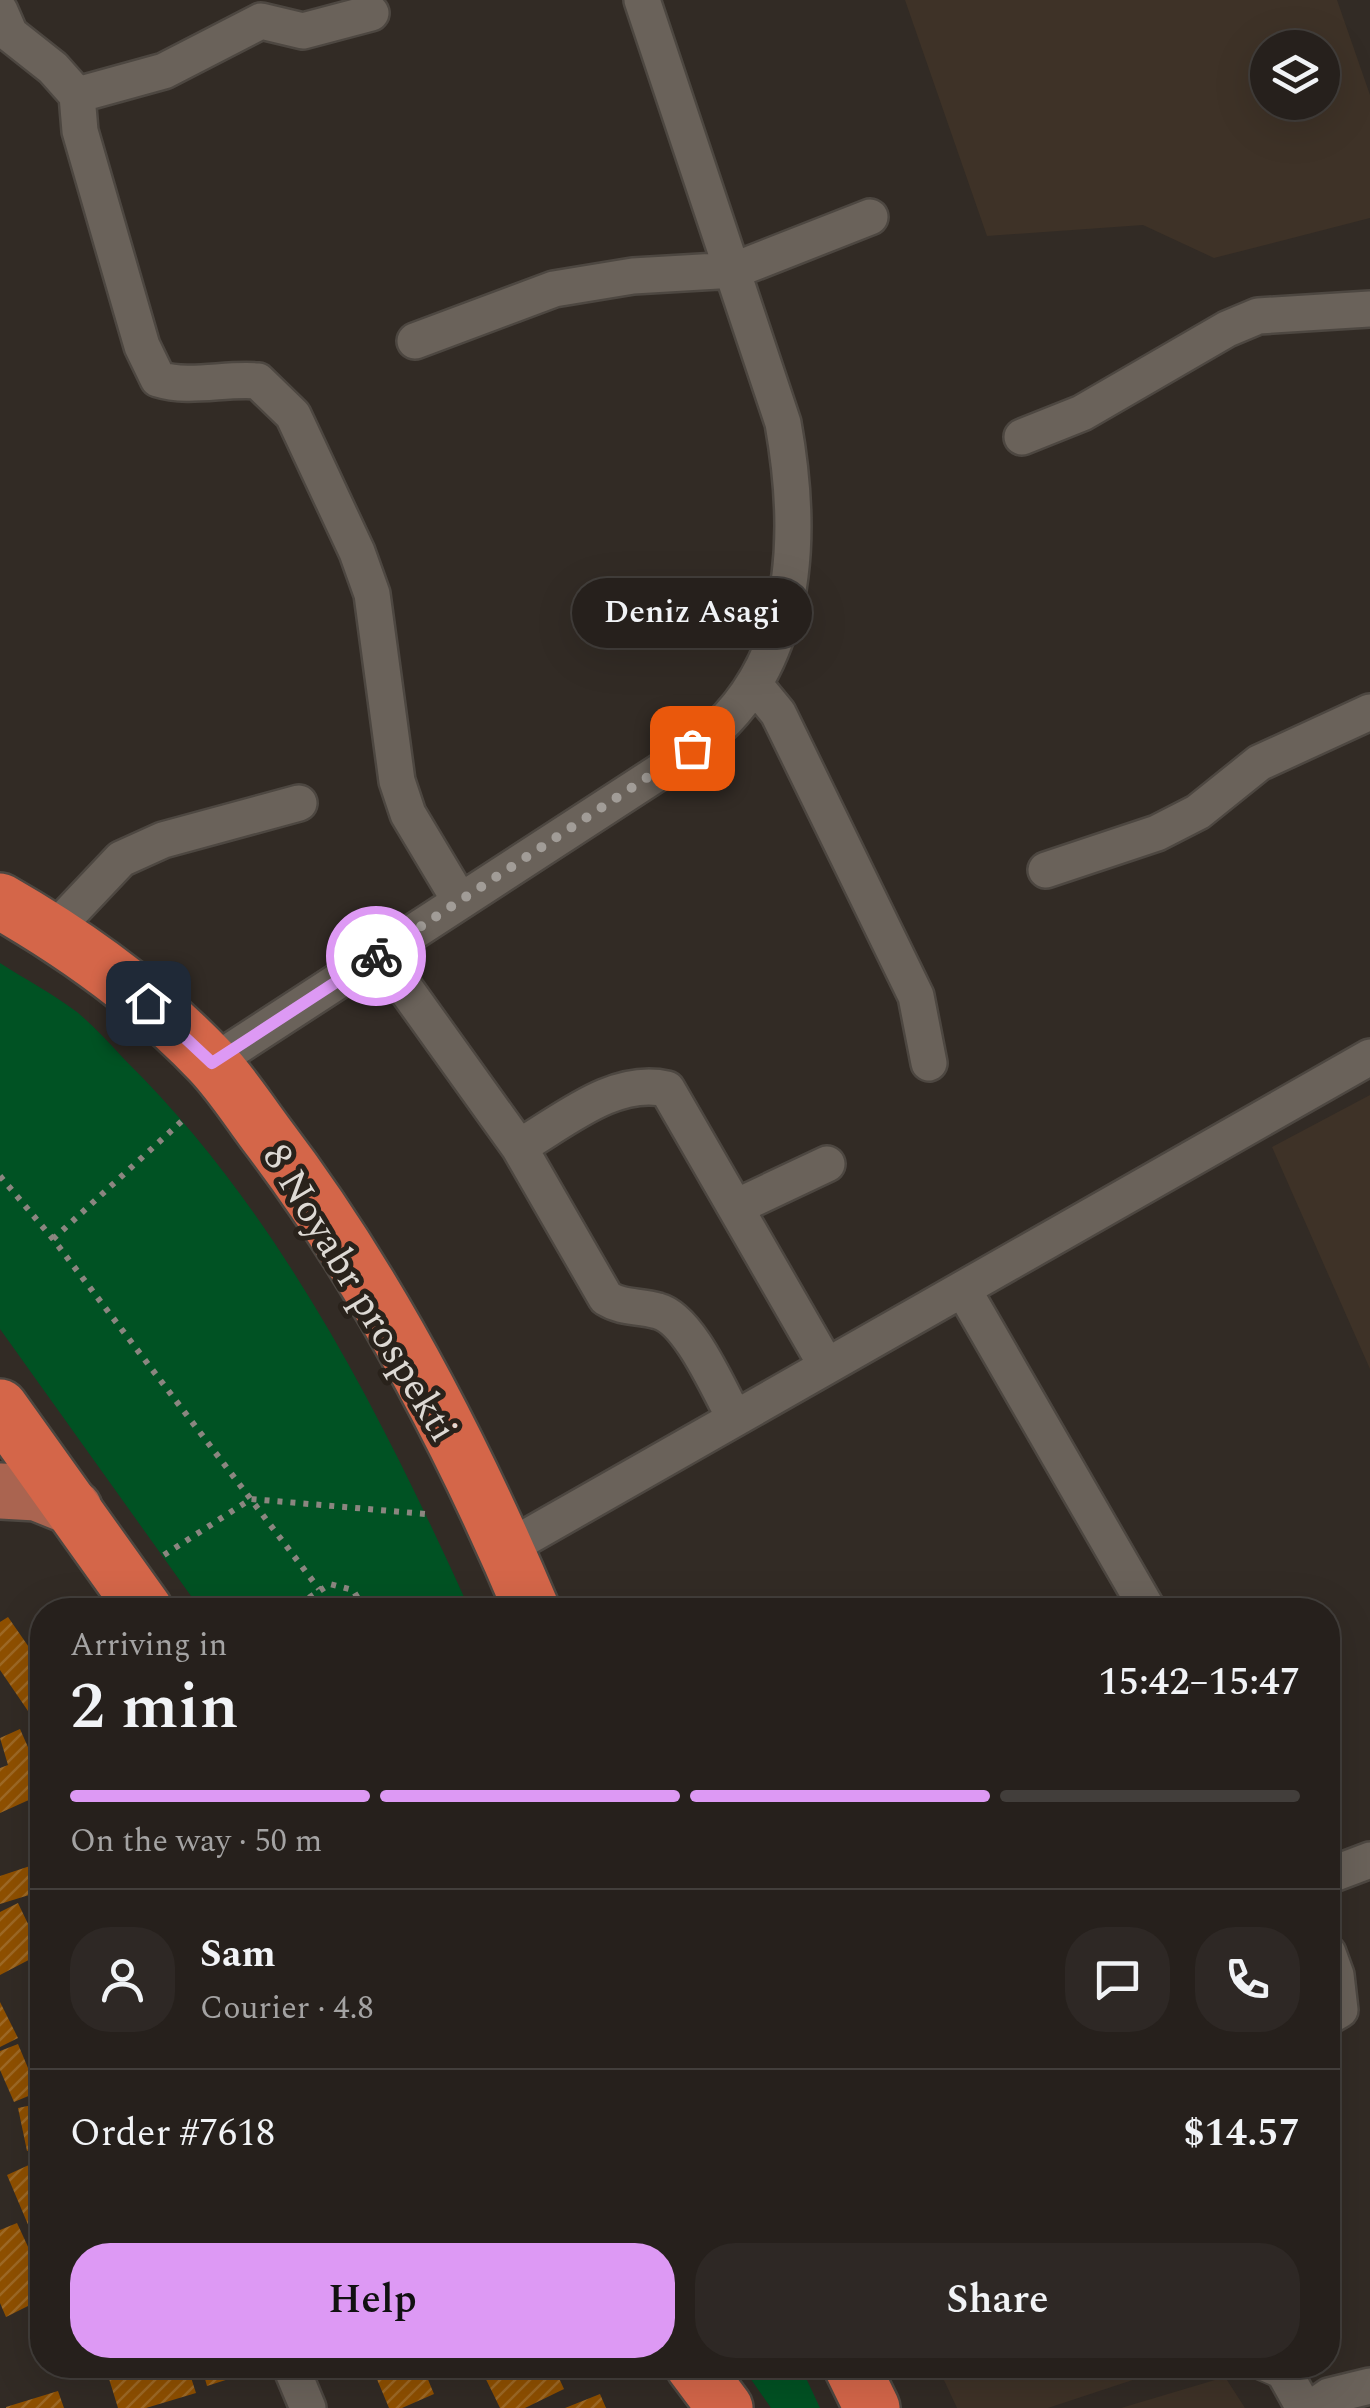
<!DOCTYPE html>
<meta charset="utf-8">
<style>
:root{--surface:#26201c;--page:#2e2825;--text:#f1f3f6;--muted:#a4a3a3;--line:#423e3b;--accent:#dd99f4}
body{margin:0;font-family:Spectral,serif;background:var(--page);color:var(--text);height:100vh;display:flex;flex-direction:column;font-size:38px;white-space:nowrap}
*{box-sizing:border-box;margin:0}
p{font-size:32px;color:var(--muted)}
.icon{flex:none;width:55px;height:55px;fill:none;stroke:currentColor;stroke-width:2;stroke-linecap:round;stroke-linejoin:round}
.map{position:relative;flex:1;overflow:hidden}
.sheet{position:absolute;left:30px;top:1598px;width:1310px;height:780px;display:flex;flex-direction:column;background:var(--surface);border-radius:40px;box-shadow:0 10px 40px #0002,0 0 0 2px var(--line)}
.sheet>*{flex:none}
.controls{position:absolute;left:1250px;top:30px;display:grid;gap:20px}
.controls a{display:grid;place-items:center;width:90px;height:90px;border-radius:50%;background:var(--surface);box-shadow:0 10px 40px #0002,0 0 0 2px var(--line);font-size:50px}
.pin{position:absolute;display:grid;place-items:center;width:85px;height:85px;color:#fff;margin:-42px;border-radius:20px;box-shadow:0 5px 15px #0006}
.courier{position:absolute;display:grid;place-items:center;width:100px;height:100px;margin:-50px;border:8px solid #dd99f4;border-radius:50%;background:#fff;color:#222;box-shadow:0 2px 12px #0007}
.bubble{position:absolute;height:70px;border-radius:35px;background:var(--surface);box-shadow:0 10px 40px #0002,0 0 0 2px var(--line);font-size:32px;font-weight:600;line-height:70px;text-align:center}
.head em{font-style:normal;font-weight:600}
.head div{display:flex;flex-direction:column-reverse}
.head{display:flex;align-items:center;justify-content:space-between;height:170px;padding:0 40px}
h1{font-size:65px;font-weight:600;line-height:75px}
.bar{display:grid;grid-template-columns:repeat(4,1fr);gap:15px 10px;align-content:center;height:120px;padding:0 40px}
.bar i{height:12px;border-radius:8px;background:var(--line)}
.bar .current{background:var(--accent)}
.bar p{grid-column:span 4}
.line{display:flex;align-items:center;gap:25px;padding:0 40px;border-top:2px solid var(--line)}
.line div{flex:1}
.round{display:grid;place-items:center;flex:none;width:105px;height:105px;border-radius:40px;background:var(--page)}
.primary-button{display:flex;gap:20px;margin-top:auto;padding:20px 40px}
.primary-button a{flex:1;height:115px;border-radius:40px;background:var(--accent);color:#111;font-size:40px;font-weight:600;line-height:115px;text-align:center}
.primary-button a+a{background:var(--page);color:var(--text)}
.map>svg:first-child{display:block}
.built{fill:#3e3227;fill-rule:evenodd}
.green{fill:#005223}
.building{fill:url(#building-hatch)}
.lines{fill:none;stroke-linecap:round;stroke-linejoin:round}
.lane-casing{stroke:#4d4741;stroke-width:22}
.street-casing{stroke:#4d4741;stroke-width:40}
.primary-casing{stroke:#4d4741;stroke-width:60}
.highway-casing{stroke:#4d4741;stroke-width:60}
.path{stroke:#8b8680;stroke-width:6;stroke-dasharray:5 8;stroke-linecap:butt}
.lane{stroke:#6a625a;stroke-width:18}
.street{stroke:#6a625a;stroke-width:35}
.primary{stroke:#aa6450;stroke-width:55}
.highway{stroke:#d46649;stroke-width:55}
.done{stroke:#a19c97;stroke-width:10;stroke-dasharray:0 18}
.route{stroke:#dd99f4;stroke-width:12}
.labels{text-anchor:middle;stroke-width:10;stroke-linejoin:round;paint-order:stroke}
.street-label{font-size:40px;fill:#ddd9d4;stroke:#29221b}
</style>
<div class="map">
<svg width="1370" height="2408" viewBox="0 0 1370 2408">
<defs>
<pattern id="building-hatch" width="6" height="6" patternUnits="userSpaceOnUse" patternTransform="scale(2.5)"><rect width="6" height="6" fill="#8f5001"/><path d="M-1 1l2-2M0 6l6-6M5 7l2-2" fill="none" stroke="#9e6925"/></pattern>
</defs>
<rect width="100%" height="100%" fill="#322b25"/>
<path class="built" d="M 905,0 L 1337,0 L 1370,95 L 1370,218 L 1214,258 L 1143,225 L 987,236 ZM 1268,48 L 1322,48 L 1322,102 L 1268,102 Z
M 1370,1095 L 1370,1369 L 1272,1147 Z
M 937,2365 L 1178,2365 L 1048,2408 L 957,2408 Z
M 1225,2377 L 1245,2408 L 1121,2408 Z"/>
<path class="green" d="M 0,963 C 25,979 53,994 77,1012 C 94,1026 110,1044 125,1060 C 279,1211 382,1416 470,1610 L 201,1610 L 0,1329 Z
M 741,2365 L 800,2365 L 820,2408 L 771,2408 Z"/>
<path class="building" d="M 8,1617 L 42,1666 L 42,1701 L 28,1711 L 0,1670 L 0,1622 Z
M 20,1729 L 42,1779 L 42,1794 L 0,1813 L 0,1768 L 8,1765 L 0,1738 Z
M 42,1862 L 42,1891 L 0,1904 L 0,1876 Z
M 18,1903 L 42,1953 L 0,1975 L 0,1912 Z
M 0,2002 L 18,2038 L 0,2047 Z
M 18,2044 L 38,2092 L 14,2102 L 0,2070 L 0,2051 Z
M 42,2103 L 42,2148 L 27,2151 L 18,2108 Z
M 42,2159 L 42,2221 L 29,2227 L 7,2175 Z
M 17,2223 L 42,2277 L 42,2299 L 6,2317 L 0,2303 L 0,2230 Z
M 118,2365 L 187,2365 L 196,2393 L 146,2408 L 118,2408 L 106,2369 Z
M 201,2365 L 259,2365 L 260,2369 L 207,2386 Z
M 371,2365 L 422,2365 L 434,2394 L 402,2408 L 389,2408 Z
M 479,2365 L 553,2365 L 564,2389 L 525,2408 L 500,2408 Z
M 58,2391 L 64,2408 L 6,2408 L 6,2407 Z
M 600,2394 L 606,2408 L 565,2408 Z"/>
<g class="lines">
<defs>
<path id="lane" d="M 1248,2365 L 1285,2381"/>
<path id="street" d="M 0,11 L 10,34 L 53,68 L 77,95 L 80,131 L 142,346 L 158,379 C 190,389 224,378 258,381 L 293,415 L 357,552 L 372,594 L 397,781 L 408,814 L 460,901
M 77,95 L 164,71 L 261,21 L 303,31 L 371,13
M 415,341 L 554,289 L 633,276 L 735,270 L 870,217
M 1022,437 L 1082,413 L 1227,329 L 1258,316 L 1370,309
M 755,685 L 778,713 L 916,996 L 929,1063
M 1046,870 L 1157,833 L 1198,812 L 1259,763 L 1370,712
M 53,931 L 121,859 L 163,840 L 299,803
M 380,953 L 519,1147 L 606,1298 C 624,1309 638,1305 658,1311 C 689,1319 718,1388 734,1417
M 212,1063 L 667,767 C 683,754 702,743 717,729 C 801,650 802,529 783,423 L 642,0
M 519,1147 C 564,1121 614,1077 667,1089 L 826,1365
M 736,1207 L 827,1164
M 964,1291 L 1148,1610
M 506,1549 L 1370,1057
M 1328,1876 L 1370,1860
M 1328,1953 L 1336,1975 L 1340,2010 L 1328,2017
M 290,2365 L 308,2408
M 1280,2365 L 1304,2408
M 1312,2408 L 1329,2396 L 1370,2386"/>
<path id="primary" d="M 0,1491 L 37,1493 L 74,1508"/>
<path id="highway" d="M 0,901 C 77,945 148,996 210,1061 C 231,1083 248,1110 266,1134 C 375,1277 462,1444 532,1610
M 0,1407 L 145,1610
M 693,2365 L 725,2408
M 851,2365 L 872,2408"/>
</defs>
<use href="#lane" class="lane-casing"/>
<use href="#street" class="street-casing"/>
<use href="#primary" class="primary-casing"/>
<use href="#highway" class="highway-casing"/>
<path class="path" d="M 0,1176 L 53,1239 L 319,1589
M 53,1239 L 183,1120
M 164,1555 L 251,1499 L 426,1514
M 305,1610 L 310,1597 L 330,1584 L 353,1590 L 365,1610"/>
<use href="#lane" class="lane"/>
<use href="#street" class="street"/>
<use href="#primary" class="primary"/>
<use href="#highway" class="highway"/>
</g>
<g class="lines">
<path class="done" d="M 376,956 L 692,748"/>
<path class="route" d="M 148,1003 L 212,1063 L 376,956"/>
</g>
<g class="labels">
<g class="street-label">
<text transform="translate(361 1292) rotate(59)" y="14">8 Noyabr prospekti</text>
</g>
</g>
</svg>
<div class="controls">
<a><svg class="icon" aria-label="layers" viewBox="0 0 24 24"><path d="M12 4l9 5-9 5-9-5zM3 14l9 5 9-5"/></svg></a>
</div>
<div class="pin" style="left:692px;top:748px;background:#ea580c"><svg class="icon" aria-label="bag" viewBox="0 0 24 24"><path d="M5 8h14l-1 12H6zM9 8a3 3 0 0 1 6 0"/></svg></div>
<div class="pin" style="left:148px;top:1003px;background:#1f2937"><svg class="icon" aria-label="home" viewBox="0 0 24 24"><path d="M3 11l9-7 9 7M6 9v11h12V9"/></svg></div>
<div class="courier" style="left:376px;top:956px"><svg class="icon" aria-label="bike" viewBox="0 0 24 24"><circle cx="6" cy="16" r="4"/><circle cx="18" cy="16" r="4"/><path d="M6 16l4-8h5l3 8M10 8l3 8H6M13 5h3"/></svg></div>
<div class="bubble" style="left:572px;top:578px;width:240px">Deniz Asagi</div>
<section class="sheet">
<div class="head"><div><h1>2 min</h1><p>Arriving in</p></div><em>15:42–15:47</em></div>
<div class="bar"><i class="current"></i><i class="current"></i><i class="current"></i><i></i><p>On the way · 50 m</p></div>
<div class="line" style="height:180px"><a class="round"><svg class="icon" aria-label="person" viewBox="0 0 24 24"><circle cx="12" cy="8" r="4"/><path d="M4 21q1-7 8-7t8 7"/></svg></a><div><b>Sam</b><p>Courier · 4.8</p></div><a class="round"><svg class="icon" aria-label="chat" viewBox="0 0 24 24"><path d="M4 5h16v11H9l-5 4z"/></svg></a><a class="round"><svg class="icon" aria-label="phone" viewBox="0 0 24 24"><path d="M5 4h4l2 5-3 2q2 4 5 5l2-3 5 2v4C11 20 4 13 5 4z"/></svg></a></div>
<div class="line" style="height:130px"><div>Order #7618</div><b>$14.57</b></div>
<div class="primary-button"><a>Help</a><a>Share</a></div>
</section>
</div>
